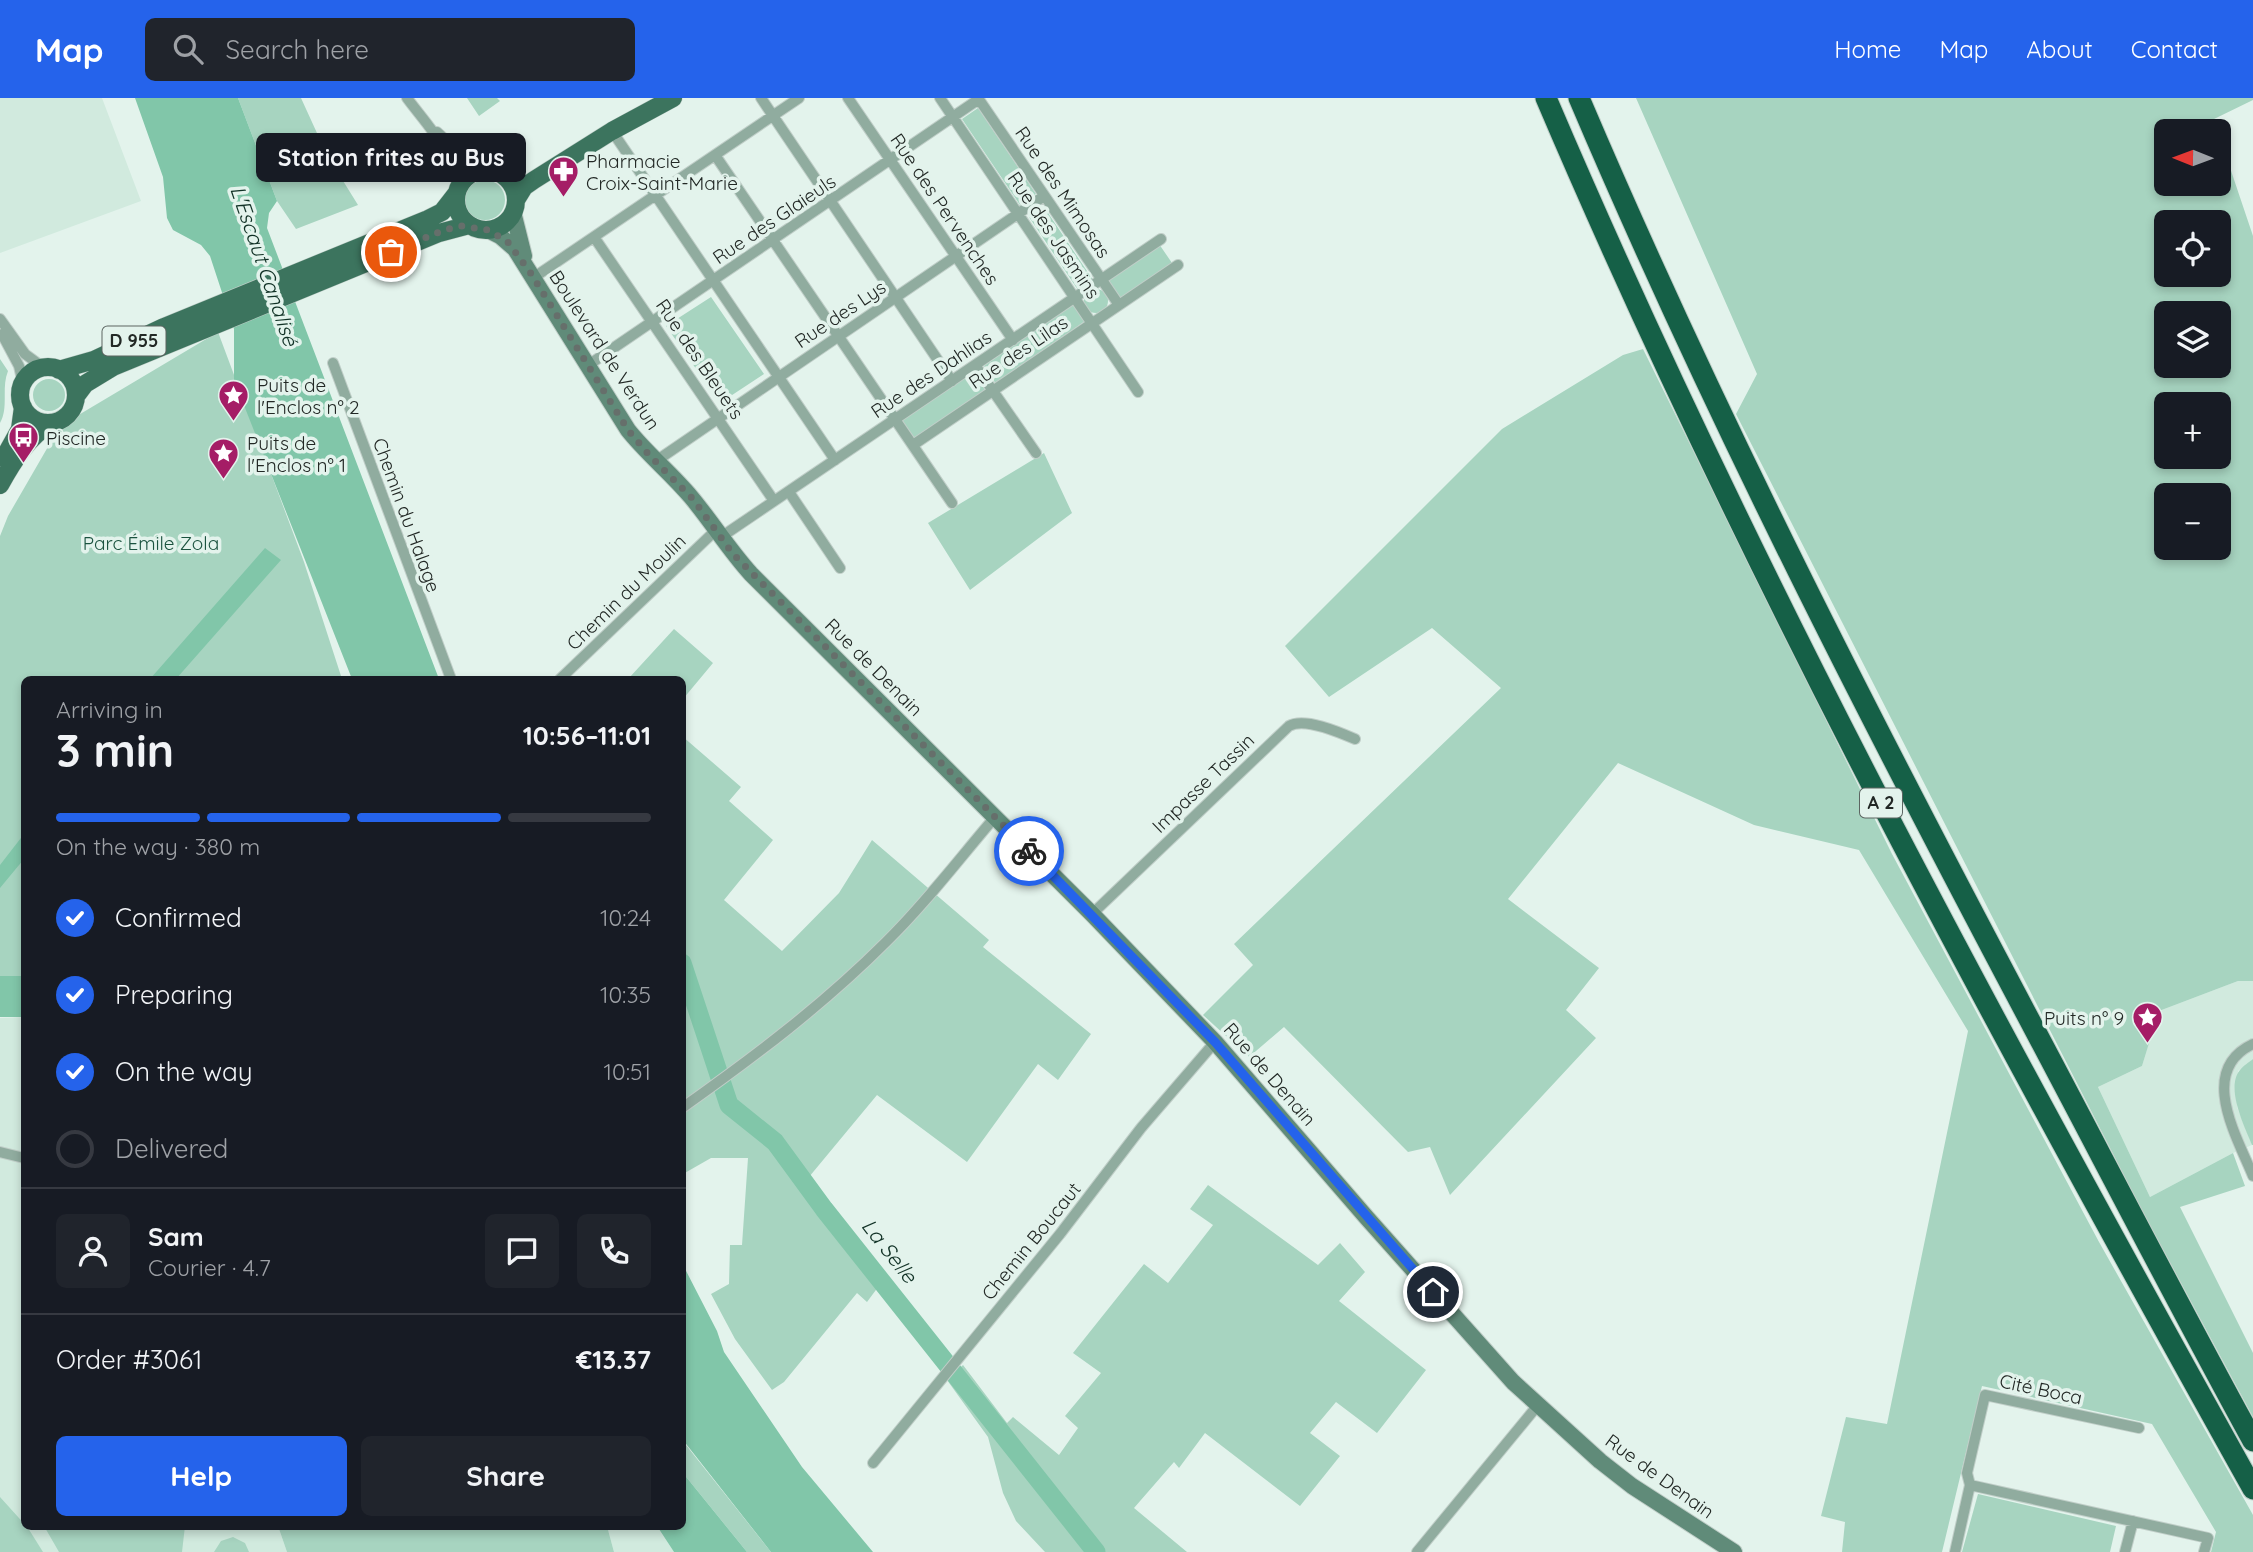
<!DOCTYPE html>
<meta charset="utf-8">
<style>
:root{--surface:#171b24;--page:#20242c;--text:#f1f3f6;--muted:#9ea1a6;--line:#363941;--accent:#2563eb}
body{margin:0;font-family:Quicksand,sans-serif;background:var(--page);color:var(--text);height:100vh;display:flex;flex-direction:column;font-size:26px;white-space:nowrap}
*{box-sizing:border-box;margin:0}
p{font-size:23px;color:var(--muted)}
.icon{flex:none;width:38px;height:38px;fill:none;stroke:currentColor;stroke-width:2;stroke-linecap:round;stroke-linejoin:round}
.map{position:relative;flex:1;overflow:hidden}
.side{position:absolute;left:21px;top:578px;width:665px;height:854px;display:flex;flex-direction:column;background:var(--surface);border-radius:10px;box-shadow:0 4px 10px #0003}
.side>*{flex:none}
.needle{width:46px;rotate:271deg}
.fabs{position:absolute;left:2154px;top:21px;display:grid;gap:14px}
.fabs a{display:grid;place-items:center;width:77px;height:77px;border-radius:10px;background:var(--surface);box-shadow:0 4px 10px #0003;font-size:35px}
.pin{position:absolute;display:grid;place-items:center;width:60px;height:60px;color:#fff;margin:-30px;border:4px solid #fff;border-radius:50%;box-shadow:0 2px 7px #0007}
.courier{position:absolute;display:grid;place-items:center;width:70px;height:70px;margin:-35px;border:5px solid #2563eb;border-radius:50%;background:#fff;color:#222;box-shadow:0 2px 9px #0007}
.bubble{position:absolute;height:49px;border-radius:10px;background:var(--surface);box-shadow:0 4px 10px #0003;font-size:23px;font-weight:700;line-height:49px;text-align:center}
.headline em{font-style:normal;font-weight:700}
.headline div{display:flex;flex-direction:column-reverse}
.headline{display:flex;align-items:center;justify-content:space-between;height:119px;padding:0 35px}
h1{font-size:46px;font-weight:700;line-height:52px}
.bar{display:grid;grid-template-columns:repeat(4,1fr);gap:10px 7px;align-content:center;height:84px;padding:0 35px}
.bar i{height:9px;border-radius:5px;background:var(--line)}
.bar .on{background:var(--accent)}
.bar p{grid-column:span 4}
.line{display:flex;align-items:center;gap:18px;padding:0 35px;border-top:2px solid var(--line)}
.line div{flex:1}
.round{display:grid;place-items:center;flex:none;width:74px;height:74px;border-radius:10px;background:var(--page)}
ol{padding:0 35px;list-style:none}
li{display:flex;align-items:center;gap:21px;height:77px}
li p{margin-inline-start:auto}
li .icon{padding:7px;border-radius:50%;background:var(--accent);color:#fff;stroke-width:4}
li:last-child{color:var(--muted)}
li i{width:38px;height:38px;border:4px solid var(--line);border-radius:50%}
.cta{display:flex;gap:14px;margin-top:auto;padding:14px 35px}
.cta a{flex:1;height:80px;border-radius:10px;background:var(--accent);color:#fff;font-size:28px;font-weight:700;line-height:80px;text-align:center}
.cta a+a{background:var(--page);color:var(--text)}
header{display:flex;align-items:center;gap:42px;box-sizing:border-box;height:98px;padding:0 35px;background:var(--accent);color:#fff}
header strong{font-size:33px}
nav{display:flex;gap:38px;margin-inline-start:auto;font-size:24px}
.search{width:490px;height:63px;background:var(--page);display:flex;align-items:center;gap:18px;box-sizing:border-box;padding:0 24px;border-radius:10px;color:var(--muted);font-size:26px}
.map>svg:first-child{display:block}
.built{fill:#d1eade}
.green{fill:#a7d4c0;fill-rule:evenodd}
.water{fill:#81c6a9}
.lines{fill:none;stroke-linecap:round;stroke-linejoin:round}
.river{stroke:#81c6a9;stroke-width:19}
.street-casing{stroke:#c0cec8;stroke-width:12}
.secondary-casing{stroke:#c0cec8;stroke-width:18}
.primary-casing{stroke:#c0cec8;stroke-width:19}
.highway-casing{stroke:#c0cec8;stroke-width:23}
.street{stroke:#90ac9f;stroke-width:10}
.secondary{stroke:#608b79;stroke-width:16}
.primary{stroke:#3c745e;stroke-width:18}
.highway{stroke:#156047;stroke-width:21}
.done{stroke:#666f6b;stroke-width:7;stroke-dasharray:0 12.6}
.route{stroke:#2563eb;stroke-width:9}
.labels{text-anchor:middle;stroke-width:7;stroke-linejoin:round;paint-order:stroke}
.shield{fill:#e3f3ec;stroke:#5c6561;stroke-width:2}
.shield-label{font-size:18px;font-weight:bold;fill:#222825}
.poi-label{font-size:19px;fill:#222825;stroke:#e3f3ec;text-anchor:start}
.street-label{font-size:19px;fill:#222825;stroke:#e3f3ec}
.park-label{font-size:19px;fill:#1b533f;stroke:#e3f3ec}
.water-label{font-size:21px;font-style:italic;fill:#103125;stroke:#e3f3ec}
</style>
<header>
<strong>Map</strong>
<div class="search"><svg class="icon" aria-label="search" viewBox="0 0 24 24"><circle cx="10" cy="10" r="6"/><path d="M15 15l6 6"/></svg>Search here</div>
<nav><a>Home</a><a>Map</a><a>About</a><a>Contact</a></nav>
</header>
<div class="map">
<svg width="2253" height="1454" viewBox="0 0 2253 1454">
<rect width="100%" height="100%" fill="#e3f3ec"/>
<path class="built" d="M 0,0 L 102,0 L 141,103 L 0,155 Z
M 2238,883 L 2253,883 L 2253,961 L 2238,973 L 2237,1009 L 2252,1047 L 2233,1055 L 2150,1099 L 2098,989 L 2142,968 L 2159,913 Z
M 24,919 L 24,1428 L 278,1428 L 287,1454 L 0,1454 L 0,920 Z
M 607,1428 L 657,1428 L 674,1454 L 614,1454 Z"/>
<path class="green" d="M 238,0 L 301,0 L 327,57 L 358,107 L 296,131 L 277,103 Z
M 467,0 L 497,0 L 500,3 L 479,18 Z
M 1636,0 L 2253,0 L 2253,2 L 2214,21 L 2218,33 L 2166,33 L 2166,86 L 2219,86 L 2219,37 L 2253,138 L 2253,883 L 2238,883 L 2159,913 L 2142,968 L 2098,989 L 2150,1099 L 2233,1055 L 2245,1088 L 2180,1109 L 2253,1255 L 2253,1319 L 2137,1103 L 1736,316 L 1757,276 ZM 2166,124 L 2219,124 L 2219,177 L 2166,177 ZM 2166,215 L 2219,215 L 2219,268 L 2166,268 ZM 2166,306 L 2219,306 L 2219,359 L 2166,359 ZM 2166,397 L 2219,397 L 2219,450 L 2166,450 Z
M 978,10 L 1036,96 L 1020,107 L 962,21 Z
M465 102a20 20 0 1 1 40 0a20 20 0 1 1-40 0Z
M 1044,109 L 1093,182 L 1078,192 L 1029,119 Z
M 1159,146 L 1172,165 L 1121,202 L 1108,183 Z
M1084 203a12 12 0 1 1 24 0a12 12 0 1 1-24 0Z
M 711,199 L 764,276 L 720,305 L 666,228 Z
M 1073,206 L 1085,223 L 996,286 L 984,268 Z
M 218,234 L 304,464 L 342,581 L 24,581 L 24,878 L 0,878 L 0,438 L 8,418 L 60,328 Z
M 1643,251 L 1892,756 L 2099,1144 L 2253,1417 L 2253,1454 L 2211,1454 L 2216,1434 L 2152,1326 L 1982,1288 L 1942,1454 L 1842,1454 L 1845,1424 L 1821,1418 L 1846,1319 L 1887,1326 L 1968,933 L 1859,752 L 1754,727 L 1618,665 L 1508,801 L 1599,870 L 1566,912 L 1596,940 L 1450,1097 L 1430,1049 L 1408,1054 L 1284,929 L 1249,959 L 1203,917 L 1253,867 L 1234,846 L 1501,590 L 1432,530 L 1329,599 L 1285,548 L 1502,331 L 1623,257 Z
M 0,261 L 8,273 C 1,290 9,309 0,325 Z
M 973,274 L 985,292 L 915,341 L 902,322 Z
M33 297a16 16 0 1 1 32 0a16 16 0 1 1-32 0Z
M 1044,355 L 1072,415 L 970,492 L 928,425 Z
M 674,531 L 713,565 L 683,601 L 682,581 L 629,580 Z
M 682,638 L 741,689 L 729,703 L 773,742 L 724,802 L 782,853 L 839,795 L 872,742 L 989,842 L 983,849 L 1091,936 L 1058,982 L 1038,966 L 967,1064 L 877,997 L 809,1079 L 887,1177 L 867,1204 L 857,1195 L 784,1284 L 772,1292 L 735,1241 L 711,1196 L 729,1186 L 730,1147 L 742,1147 L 748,1060 L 711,1060 L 683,1076 Z
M 2253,961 L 2253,1047 L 2252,1047 C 2245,1029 2225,990 2240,972 C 2243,968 2249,964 2253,961 Z
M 1208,1087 L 1318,1167 L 1340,1145 L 1365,1174 L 1339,1203 L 1426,1272 L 1377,1335 L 1336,1304 L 1310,1335 L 1340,1358 L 1300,1408 L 1205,1335 L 1179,1370 L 1174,1364 L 1134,1410 L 1187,1454 L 1045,1454 L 1016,1423 L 1003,1395 L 988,1339 L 947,1282 L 963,1267 L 1007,1325 L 1013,1319 L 1059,1357 L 1078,1330 L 1065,1318 L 1101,1275 L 1073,1255 L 1144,1166 L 1168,1185 L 1213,1127 L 1190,1111 Z
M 682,1342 L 771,1454 L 747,1454 L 683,1375 Z
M 1978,1396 L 2116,1428 L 2110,1454 L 1962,1454 Z
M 0,1399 L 28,1430 L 43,1454 L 0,1454 Z
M 44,1428 L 185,1428 L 182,1454 L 59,1454 Z
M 278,1428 L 607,1428 L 614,1454 L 287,1454 Z
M 233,1439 L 245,1445 L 249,1454 L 214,1454 L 221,1443 Z"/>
<path class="water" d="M 135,0 L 238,0 L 277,103 L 269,115 L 267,130 L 439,581 L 352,581 L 234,282 L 234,231 L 210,158 L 201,147 L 173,132 L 167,120 L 163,79 Z
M 265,450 L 281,462 L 176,581 L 150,581 Z
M 24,736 L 24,761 L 0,790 L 0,767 Z
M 0,878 L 24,878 L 24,919 L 0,919 Z
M 683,1167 L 717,1233 L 724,1254 L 802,1369 L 873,1454 L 771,1454 L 683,1342 Z
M 683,1375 L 747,1454 L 674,1454 L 657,1428 L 682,1428 Z"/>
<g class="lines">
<path class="river" d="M 682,865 L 729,1007 L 775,1044 L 824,1111 L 1096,1454"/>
<defs>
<path id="street" d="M 407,0 C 427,27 455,55 458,90
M 761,0 L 952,283
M 848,0 L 1013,242
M 940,0 L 1138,294
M 978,0 L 1119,207
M 612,33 L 835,362
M 437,34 L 470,65 L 484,72
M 715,57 L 952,405
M 594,139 L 774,403
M 533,180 L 799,0
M 0,221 L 25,256 L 44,270
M 2,236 L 19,268 L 23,286
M 333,265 L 451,581
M 975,267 L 1036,355
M 587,268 L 979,1
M 913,347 L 1178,167
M 656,363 L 1044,98
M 789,394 L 840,470
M 721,439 L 1161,141
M 560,581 L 716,432
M 1092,816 L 1289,628 C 1304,619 1339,634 1355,641
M 2253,946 C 2197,972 2237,1039 2253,1078
M 682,1010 C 754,959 823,907 886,844 C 925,806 959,761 995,719
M 0,1054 L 24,1060
M 873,1365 L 1060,1136 L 1141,1030 L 1215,944
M 1970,1387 L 1967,1375 L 1985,1297 L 2139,1330
M 1417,1454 L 1538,1307
M 1955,1454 L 1970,1387 L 2208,1440 L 2204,1454
M 2125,1454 L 2133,1423"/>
<path id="secondary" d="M 513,114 L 524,158
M 488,132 L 500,138 L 515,151 L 628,332 C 647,356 671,375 691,399 C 712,424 729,452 751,476 L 1092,816 L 1215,944 L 1367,1120 L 1513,1284 L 1600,1363 L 1632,1388 L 1734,1454"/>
<path id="primary" d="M456 102a30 30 0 1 1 60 0a30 30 0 1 1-60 0Z
M 516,102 L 524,89 L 534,82 L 612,33 L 673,0
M20 297a28 28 0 1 1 56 0a28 28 0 1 1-56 0Z
M 59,272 L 94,262 L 164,229 L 428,121 L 442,114 L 456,96
M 76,298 L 85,286 L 113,269 L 439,135 L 469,127
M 4,360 L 20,331 L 23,309
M 0,387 C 13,363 29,338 52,325"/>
<path id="highway" d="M 1546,0 C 1750,479 2000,937 2253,1391
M 1579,0 C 1715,320 1874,629 2037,936 C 2109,1072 2179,1208 2253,1343"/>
</defs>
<use href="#street" class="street-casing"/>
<use href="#secondary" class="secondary-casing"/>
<use href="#primary" class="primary-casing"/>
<use href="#highway" class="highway-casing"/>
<use href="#street" class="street"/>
<use href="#secondary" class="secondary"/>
<use href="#primary" class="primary"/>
<use href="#highway" class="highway"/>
</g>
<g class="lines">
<path class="done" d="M 391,154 L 444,132 L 462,128 L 488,132 L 507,143 L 530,174 L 628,332 L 650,358 L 693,401 L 733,456 L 1029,753"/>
<path class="route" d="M 1029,753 L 1215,944 L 1433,1194"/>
</g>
<defs>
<symbol id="pharmacy-pin" viewBox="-11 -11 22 30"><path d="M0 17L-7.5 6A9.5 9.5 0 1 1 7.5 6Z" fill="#a51d66" stroke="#e3f3ec"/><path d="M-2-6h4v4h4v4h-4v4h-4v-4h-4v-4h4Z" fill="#fff"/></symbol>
<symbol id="sight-pin" viewBox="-11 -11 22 30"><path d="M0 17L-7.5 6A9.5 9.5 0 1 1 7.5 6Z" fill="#a51d66" stroke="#e3f3ec"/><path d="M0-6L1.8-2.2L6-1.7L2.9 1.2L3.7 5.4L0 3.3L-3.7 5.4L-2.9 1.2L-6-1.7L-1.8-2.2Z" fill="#fff"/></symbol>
<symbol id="bus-pin" viewBox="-11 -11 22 30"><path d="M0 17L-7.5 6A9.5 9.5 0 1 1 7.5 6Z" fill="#a51d66" stroke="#e3f3ec"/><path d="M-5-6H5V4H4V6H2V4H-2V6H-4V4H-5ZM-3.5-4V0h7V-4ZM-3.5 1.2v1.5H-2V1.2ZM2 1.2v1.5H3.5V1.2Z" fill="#fff"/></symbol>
</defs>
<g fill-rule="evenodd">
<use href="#pharmacy-pin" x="546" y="56" width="35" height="47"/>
<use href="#sight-pin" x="216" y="280" width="35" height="47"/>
<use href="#bus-pin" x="6" y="322" width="35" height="47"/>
<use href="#sight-pin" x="206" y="338" width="35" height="47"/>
<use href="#sight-pin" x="2130" y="902" width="35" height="47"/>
</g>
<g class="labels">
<g class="shield">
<rect x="102.5" y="228.5" width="63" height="29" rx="5"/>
<rect x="1860" y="690.5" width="42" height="29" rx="5"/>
</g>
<g class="shield-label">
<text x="134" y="249">D 955</text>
<text x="1881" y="711">A 2</text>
</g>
<g class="poi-label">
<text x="586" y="70">Pharmacie<tspan x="586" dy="22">Croix-Saint-Marie</tspan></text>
<text x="257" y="294">Puits de<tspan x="257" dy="22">l'Enclos n° 2</tspan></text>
<text x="46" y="347">Piscine</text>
<text x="247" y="352">Puits de<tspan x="247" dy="22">l'Enclos n° 1</tspan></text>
<text x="2124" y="927" text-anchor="end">Puits n° 9</text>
</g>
<g class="street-label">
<text transform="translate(1063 94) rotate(56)" y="7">Rue des Mimosas</text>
<text transform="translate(945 111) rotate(56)" y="7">Rue des Pervenches</text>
<text transform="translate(774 121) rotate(-34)" y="7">Rue des Glaieuls</text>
<text transform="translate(1054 137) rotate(56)" y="7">Rue des Jasmins</text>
<text transform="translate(840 216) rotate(-34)" y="7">Rue des Lys</text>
<text transform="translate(605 252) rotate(57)" y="7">Boulevard de Verdun</text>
<text transform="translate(1018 254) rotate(-34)" y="7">Rue des Lilas</text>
<text transform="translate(700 261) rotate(56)" y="7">Rue des Bleuets</text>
<text transform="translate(931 276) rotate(-34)" y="7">Rue des Dahlias</text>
<text transform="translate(407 417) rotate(70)" y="7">Chemin du Halage</text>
<text transform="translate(626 494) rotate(-44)" y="7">Chemin du Moulin</text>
<text transform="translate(874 569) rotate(45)" y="7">Rue de Denain</text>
<text transform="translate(1203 685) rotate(-44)" y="7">Impasse Tassin</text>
<text transform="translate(1270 976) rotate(49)" y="7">Rue de Denain</text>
<text transform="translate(1031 1143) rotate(-51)" y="7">Chemin Boucaut</text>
<text transform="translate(2041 1291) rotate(12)" y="7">Cité Boca</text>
<text transform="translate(1660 1378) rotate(36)" y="7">Rue de Denain</text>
</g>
<g class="park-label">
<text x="151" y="452">Parc Émile Zola</text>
</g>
<g class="water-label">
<text transform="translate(264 168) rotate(71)" y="7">L'Escaut Canalisé</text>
<text transform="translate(889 1153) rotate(52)" y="7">La Selle</text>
</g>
</g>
</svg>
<div class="fabs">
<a><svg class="needle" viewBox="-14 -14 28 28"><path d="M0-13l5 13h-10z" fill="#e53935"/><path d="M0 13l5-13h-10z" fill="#9ea1a6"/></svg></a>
<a><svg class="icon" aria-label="locate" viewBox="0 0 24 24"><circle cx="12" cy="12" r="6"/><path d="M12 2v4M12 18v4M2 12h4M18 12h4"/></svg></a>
<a><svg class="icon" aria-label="layers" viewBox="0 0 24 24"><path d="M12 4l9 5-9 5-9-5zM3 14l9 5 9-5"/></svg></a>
<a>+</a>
<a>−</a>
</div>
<div class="pin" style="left:391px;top:154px;background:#ea580c"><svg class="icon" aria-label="bag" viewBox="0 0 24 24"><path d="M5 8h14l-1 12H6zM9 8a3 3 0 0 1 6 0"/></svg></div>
<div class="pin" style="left:1433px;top:1194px;background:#1f2937"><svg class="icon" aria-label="home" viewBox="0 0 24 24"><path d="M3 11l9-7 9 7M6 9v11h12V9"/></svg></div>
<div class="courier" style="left:1029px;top:753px"><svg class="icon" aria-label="bike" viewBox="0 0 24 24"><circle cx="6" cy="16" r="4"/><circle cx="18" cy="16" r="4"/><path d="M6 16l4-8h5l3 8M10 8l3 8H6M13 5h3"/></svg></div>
<div class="bubble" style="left:256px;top:35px;width:270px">Station frites au Bus</div>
<section class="side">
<div class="headline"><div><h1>3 min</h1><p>Arriving in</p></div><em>10:56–11:01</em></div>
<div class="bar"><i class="on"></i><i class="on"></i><i class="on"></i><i></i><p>On the way · 380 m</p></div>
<ol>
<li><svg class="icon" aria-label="check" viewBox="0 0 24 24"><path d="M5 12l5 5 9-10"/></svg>Confirmed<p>10:24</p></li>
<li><svg class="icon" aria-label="check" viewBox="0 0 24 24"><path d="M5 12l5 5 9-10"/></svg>Preparing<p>10:35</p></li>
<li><svg class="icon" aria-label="check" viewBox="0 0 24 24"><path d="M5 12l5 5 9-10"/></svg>On the way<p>10:51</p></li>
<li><i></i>Delivered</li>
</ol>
<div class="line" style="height:126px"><a class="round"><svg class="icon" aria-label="person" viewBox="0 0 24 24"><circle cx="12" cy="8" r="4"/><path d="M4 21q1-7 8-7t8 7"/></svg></a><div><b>Sam</b><p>Courier · 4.7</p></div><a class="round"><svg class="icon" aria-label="chat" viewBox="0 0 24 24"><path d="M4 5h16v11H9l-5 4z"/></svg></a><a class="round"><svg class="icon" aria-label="phone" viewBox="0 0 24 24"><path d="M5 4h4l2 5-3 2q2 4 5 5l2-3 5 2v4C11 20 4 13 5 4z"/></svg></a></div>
<div class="line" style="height:91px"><div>Order #3061</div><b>€13.37</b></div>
<div class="cta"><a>Help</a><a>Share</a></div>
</section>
</div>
